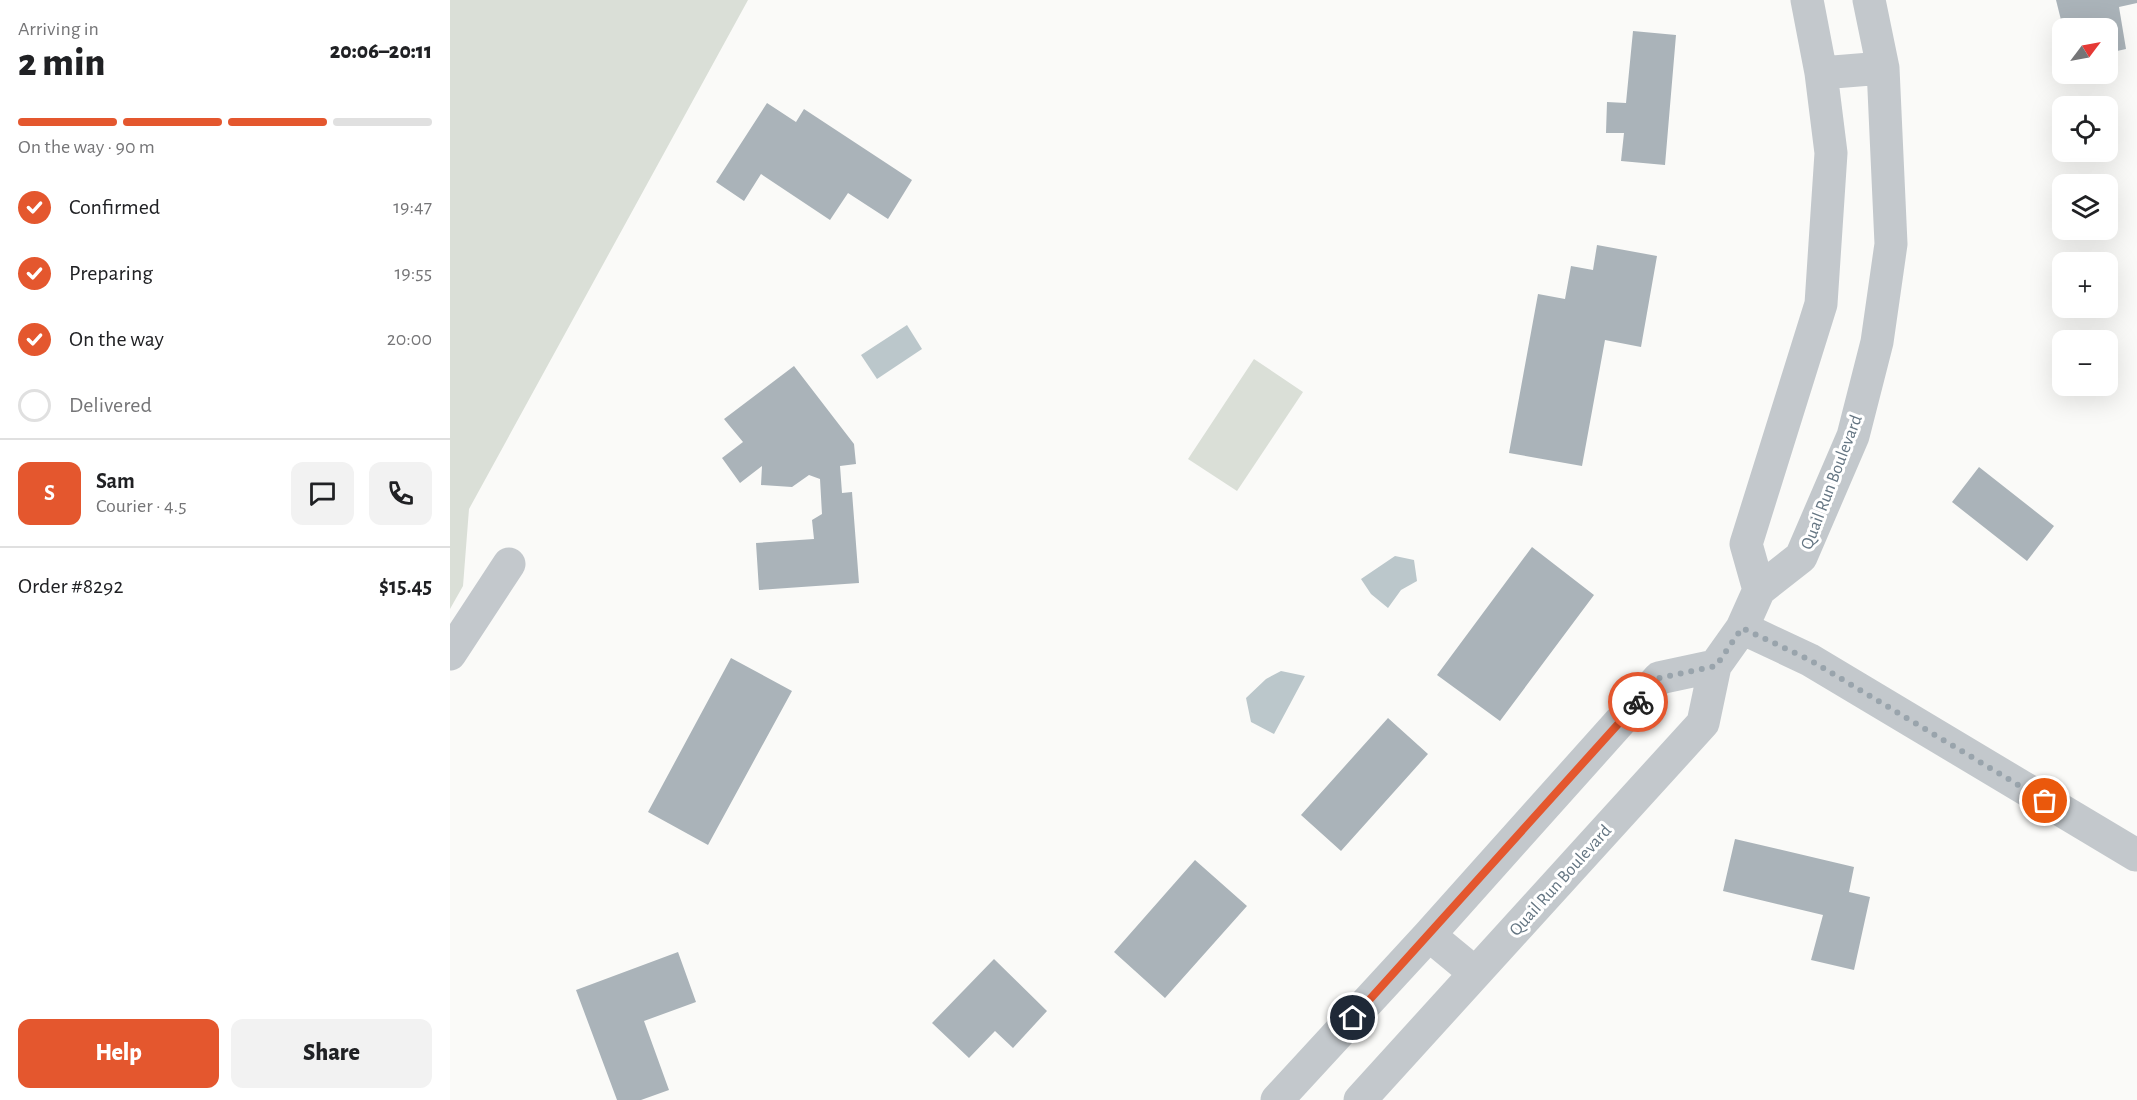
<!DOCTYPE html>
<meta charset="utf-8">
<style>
:root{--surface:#fff;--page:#f2f2f2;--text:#202124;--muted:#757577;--line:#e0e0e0;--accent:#e4572e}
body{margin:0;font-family:"Alegreya Sans",sans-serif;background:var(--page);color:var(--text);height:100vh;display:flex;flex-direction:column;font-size:22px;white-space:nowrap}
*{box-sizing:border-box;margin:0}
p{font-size:20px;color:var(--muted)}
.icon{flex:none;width:33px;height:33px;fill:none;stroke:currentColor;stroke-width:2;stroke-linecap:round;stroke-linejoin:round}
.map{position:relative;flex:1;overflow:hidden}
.side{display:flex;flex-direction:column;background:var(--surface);width:450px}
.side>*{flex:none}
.needle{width:39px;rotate:58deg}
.tools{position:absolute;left:1602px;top:18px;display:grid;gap:12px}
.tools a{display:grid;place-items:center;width:66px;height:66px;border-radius:12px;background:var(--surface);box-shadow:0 6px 24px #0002;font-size:30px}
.pin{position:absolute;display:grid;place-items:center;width:51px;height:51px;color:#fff;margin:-26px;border:3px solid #fff;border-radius:50%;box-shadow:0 2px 6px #0007}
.courier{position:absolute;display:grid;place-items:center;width:60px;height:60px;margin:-30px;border:4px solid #e4572e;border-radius:50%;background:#fff;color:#222;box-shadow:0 2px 8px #0007}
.summary em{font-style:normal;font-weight:800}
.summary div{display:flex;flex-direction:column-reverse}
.summary{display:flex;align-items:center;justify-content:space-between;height:102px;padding:0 18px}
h1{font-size:39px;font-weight:800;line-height:45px}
.bar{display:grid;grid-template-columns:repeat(4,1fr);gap:9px 6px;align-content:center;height:72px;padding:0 18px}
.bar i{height:8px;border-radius:4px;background:var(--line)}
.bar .current{background:var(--accent)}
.bar p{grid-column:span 4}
.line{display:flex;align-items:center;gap:15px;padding:0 18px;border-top:2px solid var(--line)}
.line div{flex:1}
.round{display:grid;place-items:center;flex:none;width:63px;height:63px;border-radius:12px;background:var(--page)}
ol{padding:0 18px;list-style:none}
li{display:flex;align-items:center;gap:18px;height:66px}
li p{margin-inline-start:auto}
li .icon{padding:6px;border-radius:50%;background:var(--accent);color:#fff;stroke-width:4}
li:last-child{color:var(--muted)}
li i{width:33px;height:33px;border:3px solid var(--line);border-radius:50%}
.primary-button{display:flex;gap:12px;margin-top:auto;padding:12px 18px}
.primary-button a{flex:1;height:69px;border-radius:12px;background:var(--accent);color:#fff;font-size:24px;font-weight:800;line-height:69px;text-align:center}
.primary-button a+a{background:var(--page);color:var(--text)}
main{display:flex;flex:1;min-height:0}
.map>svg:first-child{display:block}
.green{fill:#dadfd7}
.water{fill:#bbc7cb}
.building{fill:#aab3b9}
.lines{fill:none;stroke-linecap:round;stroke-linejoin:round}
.minor{stroke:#c3c8cc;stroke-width:33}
.done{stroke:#99a4ac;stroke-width:6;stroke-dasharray:0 10.8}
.route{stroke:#e4572e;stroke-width:8}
.labels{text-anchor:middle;stroke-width:6;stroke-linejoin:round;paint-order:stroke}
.street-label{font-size:18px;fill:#657683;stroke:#fff}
</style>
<main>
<section class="side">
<div class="summary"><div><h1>2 min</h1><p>Arriving in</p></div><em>20:06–20:11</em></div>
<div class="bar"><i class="current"></i><i class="current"></i><i class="current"></i><i></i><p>On the way · 90 m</p></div>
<ol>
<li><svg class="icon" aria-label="check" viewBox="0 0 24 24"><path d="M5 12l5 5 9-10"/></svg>Confirmed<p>19:47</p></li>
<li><svg class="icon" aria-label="check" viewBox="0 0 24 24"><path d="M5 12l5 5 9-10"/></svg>Preparing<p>19:55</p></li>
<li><svg class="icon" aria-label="check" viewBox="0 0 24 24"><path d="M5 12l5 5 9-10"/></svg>On the way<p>20:00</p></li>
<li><i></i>Delivered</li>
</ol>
<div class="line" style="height:108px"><b class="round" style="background:var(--accent);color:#fff">S</b><div><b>Sam</b><p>Courier · 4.5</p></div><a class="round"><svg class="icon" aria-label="chat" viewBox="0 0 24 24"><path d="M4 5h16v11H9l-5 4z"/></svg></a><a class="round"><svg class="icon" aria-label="phone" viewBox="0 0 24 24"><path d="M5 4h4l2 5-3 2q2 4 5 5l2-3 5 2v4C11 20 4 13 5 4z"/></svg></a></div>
<div class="line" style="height:78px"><div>Order #8292</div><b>$15.45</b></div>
<div class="primary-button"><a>Help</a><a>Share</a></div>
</section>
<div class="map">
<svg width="1687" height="1100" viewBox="0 0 1687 1100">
<rect width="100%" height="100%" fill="#fafaf8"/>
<path class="green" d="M 0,0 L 298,0 L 19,509 L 13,586 L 0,609 Z
M 804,359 L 853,392 L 787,491 L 738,459 Z"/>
<path class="water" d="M 457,325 L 472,349 L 427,379 L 411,355 Z
M 945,556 L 964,560 L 967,581 L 951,590 L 938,608 L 921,594 L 911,579 Z
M 831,671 L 855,676 L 824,734 L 801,722 L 796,698 L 816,679 Z"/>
<path class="building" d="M 1606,0 L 1687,0 L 1687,3 L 1669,7 L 1676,49 L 1658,53 L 1658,28 L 1613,28 Z
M 1183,31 L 1226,35 L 1215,165 L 1171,161 L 1174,133 L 1156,133 L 1157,102 L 1176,103 Z
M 317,103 L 346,122 L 354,109 L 462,180 L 438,219 L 398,193 L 380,220 L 311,174 L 294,201 L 266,182 Z
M 1147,245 L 1207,256 L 1191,347 L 1155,340 L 1132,466 L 1059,453 L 1088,294 L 1115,299 L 1121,266 L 1143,270 Z
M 344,366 L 404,444 L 406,464 L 390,466 L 392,493 L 402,492 L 409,583 L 309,590 L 306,543 L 364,539 L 362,520 L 372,514 L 370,479 L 359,475 L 342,487 L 311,485 L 312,466 L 290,483 L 272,458 L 293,442 L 274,419 Z
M 1529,467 L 1604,526 L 1577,561 L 1502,502 Z
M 1082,547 L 1144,595 L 1050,721 L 987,675 Z
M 281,658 L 342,691 L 258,845 L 198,812 Z
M 938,718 L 978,754 L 891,851 L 851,815 Z
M 1285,839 L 1404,867 L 1399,892 L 1420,897 L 1404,970 L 1361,960 L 1373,915 L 1273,891 Z
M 745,860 L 797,906 L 715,998 L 664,952 Z
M 228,952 L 246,1002 L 194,1021 L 219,1090 L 191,1100 L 167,1100 L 126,990 Z
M 544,959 L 597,1011 L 563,1048 L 545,1031 L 519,1058 L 482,1023 Z"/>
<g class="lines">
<path class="minor" d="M 1371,73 L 1433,68
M 1309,590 L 1296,544 L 1371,304 L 1381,153 L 1371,73 L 1357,0
M 1292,628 L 1360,660 L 1686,855
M 0,654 L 59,564
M 979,935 L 1025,973
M 827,1100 L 979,935 L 1209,678 L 1265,666
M 910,1100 L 1253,723 L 1265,666 L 1292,628 L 1309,590 L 1351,557 L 1403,436 L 1427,342 L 1441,244 L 1433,68 L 1419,0"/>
</g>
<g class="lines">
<path class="done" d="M 1188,702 L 1209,678 L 1266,666 L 1292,628 L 1360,660 L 1595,801"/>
<path class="route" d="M 903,1018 L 1188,702"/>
</g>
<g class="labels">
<g class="street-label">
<text transform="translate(1381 482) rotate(-69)" y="6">Quail Run Boulevard</text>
<text transform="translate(1110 880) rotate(-48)" y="6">Quail Run Boulevard</text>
</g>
</g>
</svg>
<div class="tools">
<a><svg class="needle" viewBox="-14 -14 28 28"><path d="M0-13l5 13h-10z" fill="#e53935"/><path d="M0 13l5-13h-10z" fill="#757577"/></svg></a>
<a><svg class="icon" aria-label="locate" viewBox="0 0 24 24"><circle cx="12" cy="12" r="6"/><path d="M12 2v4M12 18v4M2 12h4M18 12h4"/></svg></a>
<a><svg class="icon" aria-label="layers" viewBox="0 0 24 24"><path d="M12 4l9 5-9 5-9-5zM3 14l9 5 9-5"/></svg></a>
<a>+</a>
<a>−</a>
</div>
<div class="pin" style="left:1595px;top:801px;background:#ea580c"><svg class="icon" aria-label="bag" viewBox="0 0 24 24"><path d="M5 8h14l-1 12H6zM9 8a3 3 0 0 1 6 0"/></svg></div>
<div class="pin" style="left:903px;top:1018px;background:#1f2937"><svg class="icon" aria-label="home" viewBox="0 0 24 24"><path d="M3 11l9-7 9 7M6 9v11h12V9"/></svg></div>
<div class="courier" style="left:1188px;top:702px"><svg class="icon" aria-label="bike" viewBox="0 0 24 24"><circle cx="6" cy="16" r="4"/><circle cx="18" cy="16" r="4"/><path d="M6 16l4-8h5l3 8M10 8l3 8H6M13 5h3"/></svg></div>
</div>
</main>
